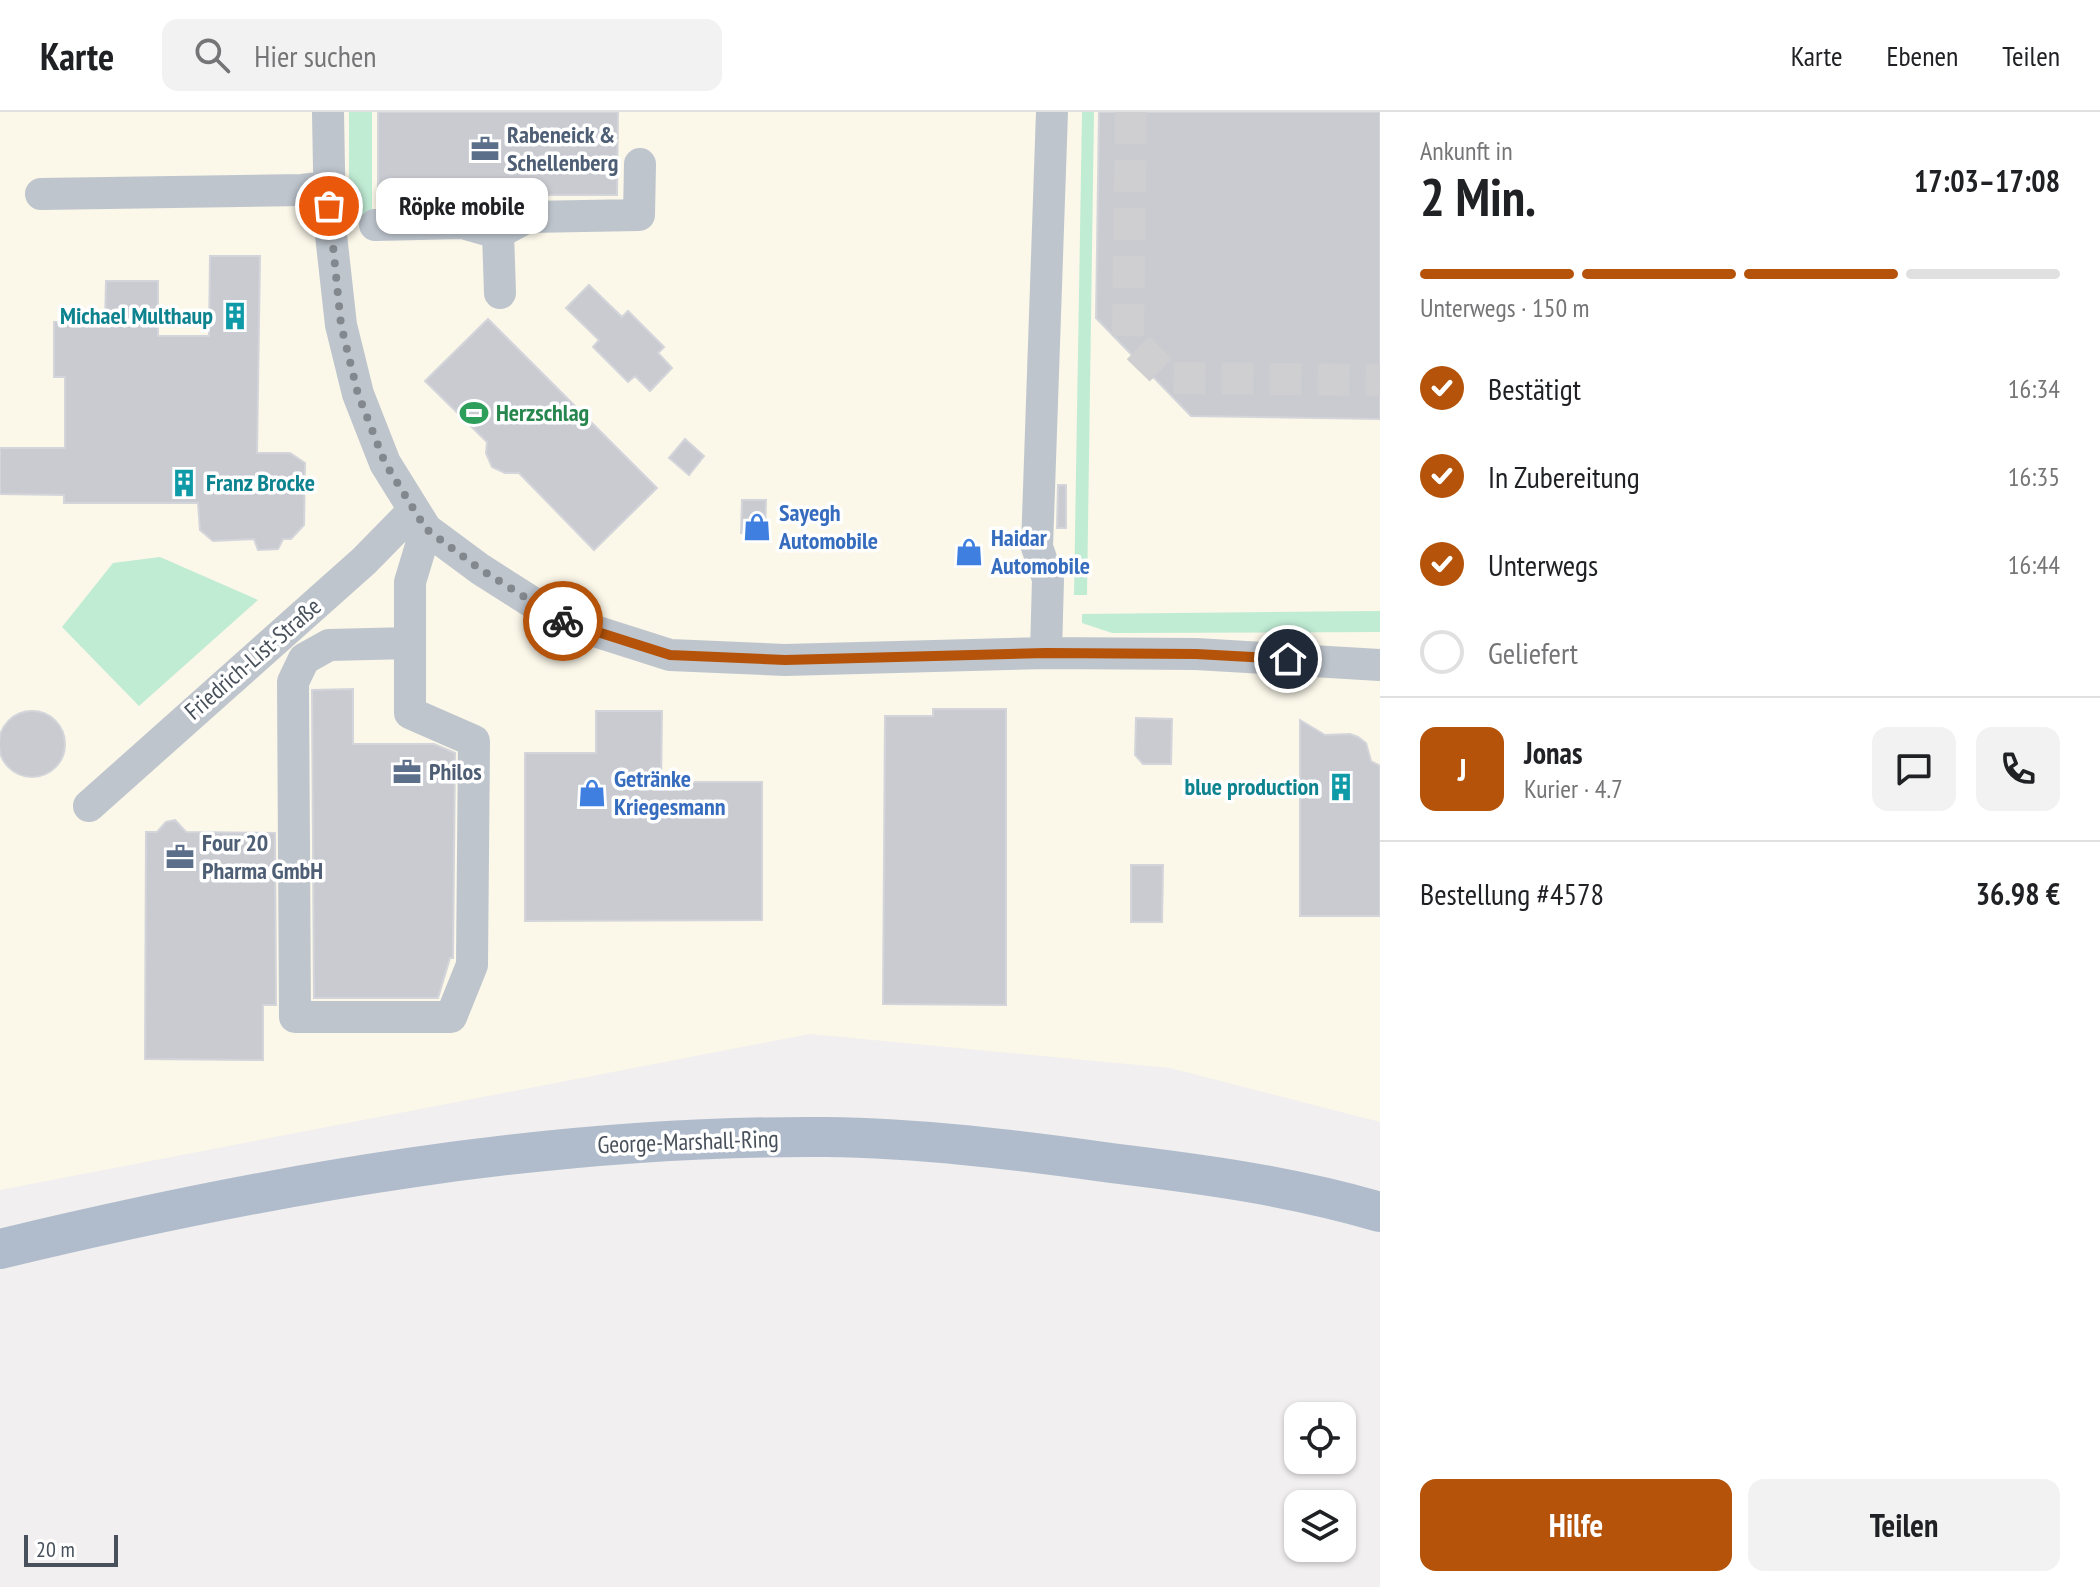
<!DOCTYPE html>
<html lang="de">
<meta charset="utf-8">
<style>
:root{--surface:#fff;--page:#f2f2f2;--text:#202124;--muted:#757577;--line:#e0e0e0;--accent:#b45309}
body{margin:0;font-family:"PT Sans Narrow",sans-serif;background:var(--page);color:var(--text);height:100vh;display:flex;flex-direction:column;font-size:30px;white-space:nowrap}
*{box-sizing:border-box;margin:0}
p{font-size:26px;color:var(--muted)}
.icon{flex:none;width:44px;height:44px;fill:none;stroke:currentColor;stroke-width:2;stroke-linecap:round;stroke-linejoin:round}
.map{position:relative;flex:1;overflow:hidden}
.details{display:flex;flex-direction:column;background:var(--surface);width:720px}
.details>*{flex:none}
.controls{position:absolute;left:1284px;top:1290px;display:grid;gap:16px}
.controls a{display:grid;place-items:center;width:72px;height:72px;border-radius:16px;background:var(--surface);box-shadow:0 2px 6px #0004;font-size:40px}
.scale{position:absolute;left:24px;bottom:20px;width:94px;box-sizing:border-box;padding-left:8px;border:4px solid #48515b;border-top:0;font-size:22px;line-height:28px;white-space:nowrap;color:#48515b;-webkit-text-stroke:6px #fff;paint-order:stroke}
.pin{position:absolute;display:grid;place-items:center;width:68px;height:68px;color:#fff;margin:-34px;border:4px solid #fff;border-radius:50%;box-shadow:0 2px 8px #0007}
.courier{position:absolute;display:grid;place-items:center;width:80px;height:80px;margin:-40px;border:6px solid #b45309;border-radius:50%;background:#fff;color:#222;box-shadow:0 2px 10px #0007}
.bubble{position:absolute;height:56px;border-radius:16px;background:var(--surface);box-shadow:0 2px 6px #0004;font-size:26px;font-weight:600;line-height:56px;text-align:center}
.summary em{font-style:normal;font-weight:600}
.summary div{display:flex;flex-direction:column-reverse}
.summary{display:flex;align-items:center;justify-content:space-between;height:136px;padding:0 40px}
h1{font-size:52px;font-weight:600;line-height:60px}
.bar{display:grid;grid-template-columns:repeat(4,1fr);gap:12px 8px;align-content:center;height:96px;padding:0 40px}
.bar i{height:10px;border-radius:6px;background:var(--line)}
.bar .active{background:var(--accent)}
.bar p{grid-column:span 4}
.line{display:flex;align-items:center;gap:20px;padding:0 40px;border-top:2px solid var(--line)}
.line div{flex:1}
.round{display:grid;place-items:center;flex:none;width:84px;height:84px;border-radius:16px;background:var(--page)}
ol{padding:0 40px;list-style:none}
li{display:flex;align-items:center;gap:24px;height:88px}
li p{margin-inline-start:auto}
li .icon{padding:8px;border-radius:50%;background:var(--accent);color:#fff;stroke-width:4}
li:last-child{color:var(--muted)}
li i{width:44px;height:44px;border:4px solid var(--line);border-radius:50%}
.primary-button{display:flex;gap:16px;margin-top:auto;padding:16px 40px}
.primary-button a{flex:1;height:92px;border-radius:16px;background:var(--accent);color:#fff;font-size:32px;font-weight:600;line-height:92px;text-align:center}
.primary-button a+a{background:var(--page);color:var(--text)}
header{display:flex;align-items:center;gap:48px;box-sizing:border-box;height:112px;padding:0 40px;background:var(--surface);border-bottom:2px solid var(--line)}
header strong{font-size:38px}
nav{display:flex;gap:44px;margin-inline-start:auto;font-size:28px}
.search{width:560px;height:72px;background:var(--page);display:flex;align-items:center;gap:20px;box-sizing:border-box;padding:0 28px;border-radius:16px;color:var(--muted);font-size:30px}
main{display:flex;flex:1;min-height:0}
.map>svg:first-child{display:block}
.commercial{fill:#fbf7e9}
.green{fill:#c0ecd4}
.building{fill:#c9cbd1;stroke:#d3d5da;stroke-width:2}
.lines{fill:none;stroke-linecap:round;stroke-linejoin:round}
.minor-tunnel{stroke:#cfcfd1;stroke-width:32;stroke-dasharray:32 16;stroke-linecap:butt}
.minor{stroke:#bec5cd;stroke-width:32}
.major{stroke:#b0bccc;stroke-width:40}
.done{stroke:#83888f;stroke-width:8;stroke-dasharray:0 14.4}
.route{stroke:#b45309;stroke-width:10}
.labels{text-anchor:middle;stroke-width:7;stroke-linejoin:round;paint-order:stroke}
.service-label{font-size:24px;font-weight:bold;fill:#4e5e75;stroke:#fff;text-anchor:start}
.culture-label{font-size:24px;font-weight:bold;fill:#0d838f;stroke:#fff;text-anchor:end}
.leisure-label{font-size:24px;font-weight:bold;fill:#27864d;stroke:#fff;text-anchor:start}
.shop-label{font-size:24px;font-weight:bold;fill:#366cbe;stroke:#fff;text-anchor:start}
.street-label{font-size:24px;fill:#48515b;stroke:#fff}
</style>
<header>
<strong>Karte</strong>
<div class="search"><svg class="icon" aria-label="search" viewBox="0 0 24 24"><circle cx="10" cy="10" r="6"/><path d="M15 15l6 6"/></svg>Hier suchen</div>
<nav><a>Karte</a><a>Ebenen</a><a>Teilen</a></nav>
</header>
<main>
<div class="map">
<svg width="1380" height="1475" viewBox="0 0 1380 1475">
<rect width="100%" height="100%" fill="#f1efef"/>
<path class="commercial" d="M 0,0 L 349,0 L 349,106 L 372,106 L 372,0 L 1380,0 L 1380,1010 L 1170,956 L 810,922 L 0,1078 Z"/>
<path class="green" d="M 349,0 L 372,0 L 372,107 L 349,107 Z
M 1082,0 L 1094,0 L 1087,483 L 1074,483 Z
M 160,445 L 258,488 L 139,594 L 62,515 L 113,451 Z
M 1380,499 L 1380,520 L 1112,521 L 1082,511 L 1082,502 Z"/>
<path class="building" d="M 378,0 L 618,0 L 617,83 L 509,83 L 493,100 L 477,95 L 463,83 L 378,82 Z
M 1099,0 L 1380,0 L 1380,307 L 1191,304 L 1096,206 Z
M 210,144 L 260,144 L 257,341 L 290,341 L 305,351 L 304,413 L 291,427 L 283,427 L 278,437 L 258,438 L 254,427 L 213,429 L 200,418 L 198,391 L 64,391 L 64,383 L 0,382 L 0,336 L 65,336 L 65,265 L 54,265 L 54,210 L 105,210 L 106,169 L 158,169 L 158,224 L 209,224 Z
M 589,173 L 622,205 L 628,199 L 664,235 L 658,241 L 672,256 L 650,279 L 635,264 L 628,270 L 593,235 L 599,228 L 566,196 Z
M 488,207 L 657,376 L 594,438 L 519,361 L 505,361 L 492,355 L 486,341 L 487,330 L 425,269 Z
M 685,327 L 704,344 L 689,363 L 669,346 Z
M 1058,373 L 1066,373 L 1066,416 L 1057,416 Z
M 742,388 L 766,388 L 765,422 L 741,421 Z
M 353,577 L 353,632 L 434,632 L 455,641 L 453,846 L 450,846 L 438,886 L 314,886 L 312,578 Z
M 933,597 L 1006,597 L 1006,893 L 883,892 L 885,604 L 933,604 Z
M 596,599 L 662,599 L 661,670 L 762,670 L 762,808 L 525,809 L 525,641 L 596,641 Z
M-1 632a33 33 0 1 1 66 0a33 33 0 1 1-66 0Z
M 1136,606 L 1172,607 L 1171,652 L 1143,652 L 1135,643 Z
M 1300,608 L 1325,623 L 1350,622 L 1358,625 L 1366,631 L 1371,649 L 1380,654 L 1380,804 L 1300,804 Z
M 175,708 L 186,720 L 275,721 L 276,893 L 263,893 L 263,948 L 145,947 L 146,720 L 157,720 L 166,710 Z
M 1131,753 L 1163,753 L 1162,810 L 1131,810 Z"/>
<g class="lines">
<path class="minor-tunnel" d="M 1131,0 L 1128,226 L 1169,266 L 1380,268"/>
<path class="minor" d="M 328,0 L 330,114 L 341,213 L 358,282 L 385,351 L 426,417 L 480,457 L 560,508 L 670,543 L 785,548 L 1046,541 L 1196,542 L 1380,553
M 41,82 L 302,78 L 328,75
M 375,113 L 463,111 L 498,121 L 500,181
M 498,121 L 528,105 L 639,103 L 640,52
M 410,531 L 329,533 L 304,547 L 293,570 L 295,905 L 451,905 L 472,853 L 474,629 L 410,601 L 410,470 L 426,417
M 1046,541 L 1048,467 L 1037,435 L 1052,0
M 89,694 L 364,449 L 414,398"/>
<path class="major" d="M 0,1137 C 270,1072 546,1023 825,1025 C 920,1026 1017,1038 1111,1051 C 1202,1062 1292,1074 1380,1100"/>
</g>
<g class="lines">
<path class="done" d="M 329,94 L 341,213 L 358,282 L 385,351 L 426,417 L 480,457 L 563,509"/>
<path class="route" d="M 563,509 L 670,543 L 785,548 L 1046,541 L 1196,542 L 1288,547"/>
</g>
<defs>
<symbol id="office-bare" viewBox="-9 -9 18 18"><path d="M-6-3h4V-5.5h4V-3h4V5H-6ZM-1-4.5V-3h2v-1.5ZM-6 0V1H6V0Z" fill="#5c6f8a" stroke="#fff" stroke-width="2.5" paint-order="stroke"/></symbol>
<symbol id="building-bare" viewBox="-9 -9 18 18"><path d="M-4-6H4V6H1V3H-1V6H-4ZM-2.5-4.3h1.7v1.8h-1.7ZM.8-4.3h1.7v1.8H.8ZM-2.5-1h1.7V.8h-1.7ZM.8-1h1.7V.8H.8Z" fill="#0f9aa8" stroke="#fff" stroke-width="2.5" paint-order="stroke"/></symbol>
<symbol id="stadium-bare" viewBox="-9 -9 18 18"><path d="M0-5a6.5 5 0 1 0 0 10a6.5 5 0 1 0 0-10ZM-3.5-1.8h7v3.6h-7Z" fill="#2e9e5b" stroke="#fff" stroke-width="2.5" paint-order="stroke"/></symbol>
<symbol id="shop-bare" viewBox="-9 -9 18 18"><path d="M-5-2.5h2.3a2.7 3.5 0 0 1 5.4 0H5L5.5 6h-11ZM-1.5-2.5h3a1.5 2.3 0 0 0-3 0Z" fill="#3f7fe0" stroke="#fff" stroke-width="2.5" paint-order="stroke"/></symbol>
</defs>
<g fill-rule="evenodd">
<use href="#office-bare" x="465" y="17" width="40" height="40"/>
<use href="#building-bare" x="215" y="184" width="40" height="40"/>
<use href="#stadium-bare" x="454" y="281" width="40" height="40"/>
<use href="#building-bare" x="164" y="351" width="40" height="40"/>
<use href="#shop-bare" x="737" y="395" width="40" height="40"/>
<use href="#shop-bare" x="949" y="420" width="40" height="40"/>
<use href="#office-bare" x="387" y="640" width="40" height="40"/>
<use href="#building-bare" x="1321" y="655" width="40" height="40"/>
<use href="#shop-bare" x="572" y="661" width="40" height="40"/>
<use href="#office-bare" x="160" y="725" width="40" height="40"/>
</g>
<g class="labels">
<g class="service-label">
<text x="507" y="31">Rabeneick &amp;<tspan x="507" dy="28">Schellenberg</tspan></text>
<text x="429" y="668">Philos</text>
<text x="202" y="739">Four 20<tspan x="202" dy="28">Pharma GmbH</tspan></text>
</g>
<g class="culture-label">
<text x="213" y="212">Michael Multhaup</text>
<text x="206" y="379" text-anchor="start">Franz Brocke</text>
<text x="1319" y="683">blue production</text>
</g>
<g class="leisure-label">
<text x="496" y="309">Herzschlag</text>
</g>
<g class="shop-label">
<text x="779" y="409">Sayegh<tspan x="779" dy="28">Automobile</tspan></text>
<text x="991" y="434">Haidar<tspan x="991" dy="28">Automobile</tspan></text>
<text x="614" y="675">Getränke<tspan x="614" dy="28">Kriegesmann</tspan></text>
</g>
<g class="street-label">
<text transform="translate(253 547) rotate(-41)" y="8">Friedrich-List-Straße</text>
<text transform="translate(688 1030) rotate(-2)" y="8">George-Marshall-Ring</text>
</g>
</g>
</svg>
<div class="controls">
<a><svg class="icon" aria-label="locate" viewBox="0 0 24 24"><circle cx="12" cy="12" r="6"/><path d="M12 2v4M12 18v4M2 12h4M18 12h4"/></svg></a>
<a><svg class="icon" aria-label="layers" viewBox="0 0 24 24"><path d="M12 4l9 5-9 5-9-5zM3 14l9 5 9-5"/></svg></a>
</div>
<div class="scale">20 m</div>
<div class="pin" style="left:329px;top:94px;background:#ea580c"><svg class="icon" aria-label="bag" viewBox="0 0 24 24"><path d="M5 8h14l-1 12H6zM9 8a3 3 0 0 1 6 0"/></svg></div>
<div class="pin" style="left:1288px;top:547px;background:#1f2937"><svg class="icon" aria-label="home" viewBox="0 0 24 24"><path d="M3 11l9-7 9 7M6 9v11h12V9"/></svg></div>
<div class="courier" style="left:563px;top:509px"><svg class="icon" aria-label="bike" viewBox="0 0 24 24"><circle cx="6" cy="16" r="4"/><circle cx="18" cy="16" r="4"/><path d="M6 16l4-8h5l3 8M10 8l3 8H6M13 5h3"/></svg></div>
<div class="bubble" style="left:376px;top:66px;width:172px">Röpke mobile</div>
</div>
<section class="details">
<div class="summary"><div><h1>2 Min.</h1><p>Ankunft in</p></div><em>17:03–17:08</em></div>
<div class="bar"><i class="active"></i><i class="active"></i><i class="active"></i><i></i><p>Unterwegs · 150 m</p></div>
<ol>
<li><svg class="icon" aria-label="check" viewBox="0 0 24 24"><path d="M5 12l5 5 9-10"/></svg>Bestätigt<p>16:34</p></li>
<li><svg class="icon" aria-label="check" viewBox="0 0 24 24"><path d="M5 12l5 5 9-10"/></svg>In Zubereitung<p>16:35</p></li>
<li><svg class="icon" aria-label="check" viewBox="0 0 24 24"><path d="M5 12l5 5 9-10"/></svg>Unterwegs<p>16:44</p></li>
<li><i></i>Geliefert</li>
</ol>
<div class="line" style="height:144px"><b class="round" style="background:var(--accent);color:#fff">J</b><div><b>Jonas</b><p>Kurier · 4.7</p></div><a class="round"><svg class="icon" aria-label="chat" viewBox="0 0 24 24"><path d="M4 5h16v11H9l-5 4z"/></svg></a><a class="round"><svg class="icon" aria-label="phone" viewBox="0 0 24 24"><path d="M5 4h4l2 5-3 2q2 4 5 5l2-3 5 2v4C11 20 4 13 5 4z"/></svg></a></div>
<div class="line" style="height:104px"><div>Bestellung #4578</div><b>36.98 €</b></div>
<div class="primary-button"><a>Hilfe</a><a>Teilen</a></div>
</section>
</main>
